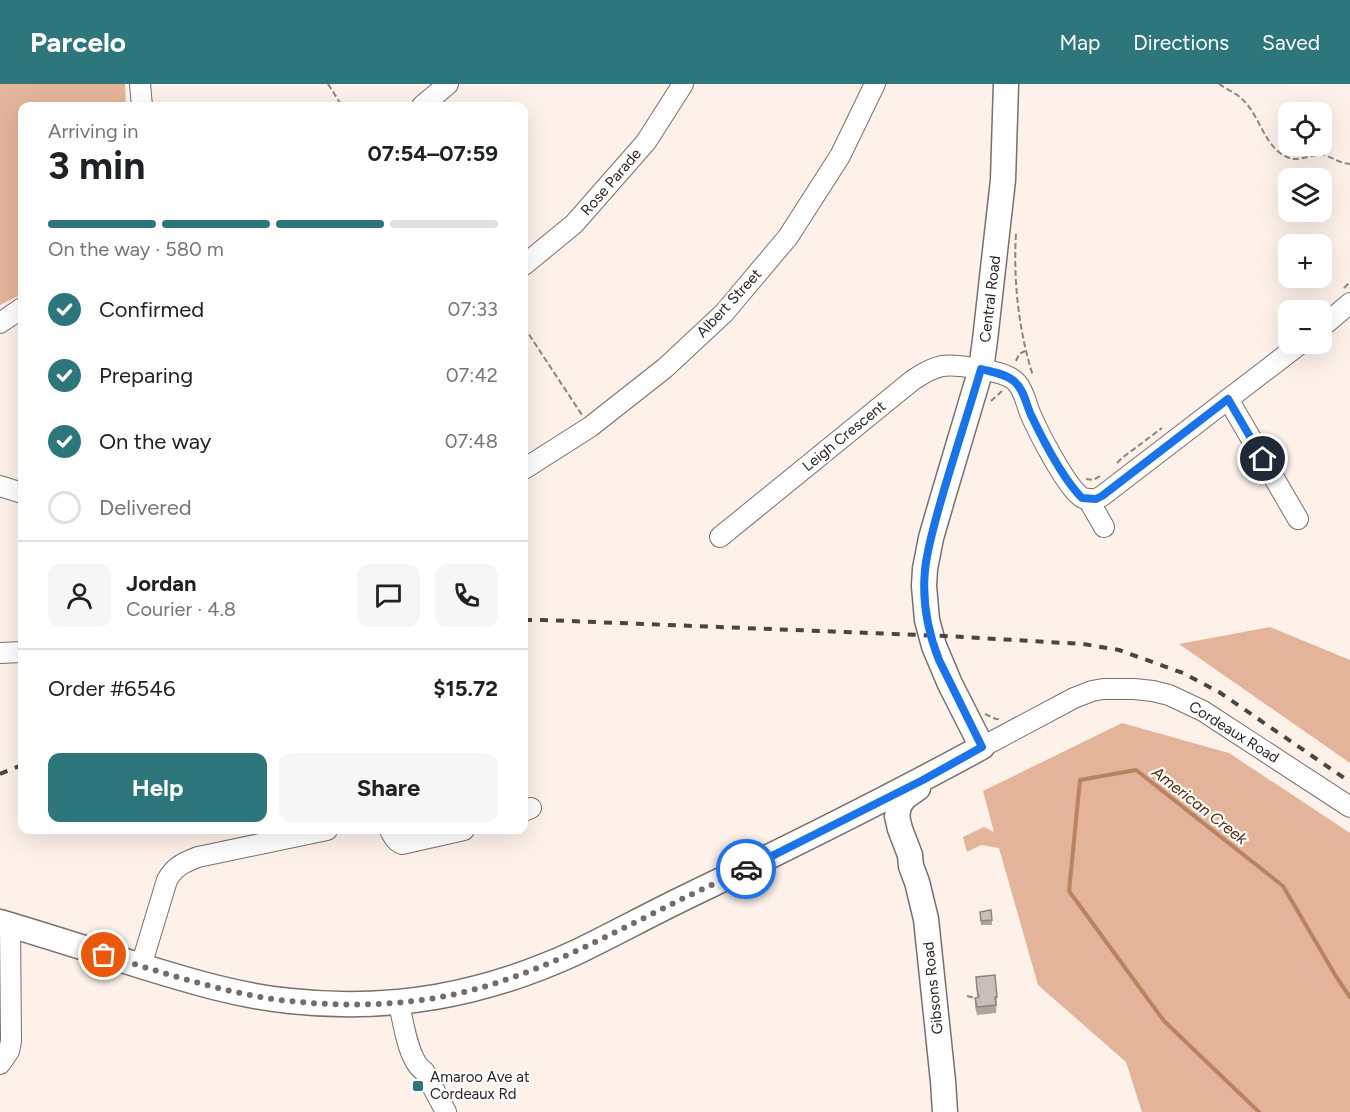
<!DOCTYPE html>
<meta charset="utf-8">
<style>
:root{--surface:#fff;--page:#f6f6f6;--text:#202124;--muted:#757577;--line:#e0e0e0;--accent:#2d767b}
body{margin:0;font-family:Figtree,sans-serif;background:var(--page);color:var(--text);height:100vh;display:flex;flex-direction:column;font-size:22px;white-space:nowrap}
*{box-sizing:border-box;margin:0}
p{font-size:20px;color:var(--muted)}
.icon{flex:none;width:33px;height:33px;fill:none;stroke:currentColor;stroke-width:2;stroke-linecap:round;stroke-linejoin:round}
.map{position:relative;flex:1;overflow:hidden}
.panel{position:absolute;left:18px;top:18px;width:510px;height:732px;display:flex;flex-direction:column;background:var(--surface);border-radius:12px;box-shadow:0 6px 24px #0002}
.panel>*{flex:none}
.buttons{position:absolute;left:1278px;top:18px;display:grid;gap:12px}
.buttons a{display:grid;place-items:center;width:54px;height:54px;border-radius:12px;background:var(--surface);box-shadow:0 6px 24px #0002;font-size:30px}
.pin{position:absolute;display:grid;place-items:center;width:51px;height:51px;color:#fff;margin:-26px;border:3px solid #fff;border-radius:50%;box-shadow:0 2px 6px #0007}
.courier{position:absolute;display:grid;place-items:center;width:60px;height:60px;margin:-30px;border:4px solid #1a73e8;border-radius:50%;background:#fff;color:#222;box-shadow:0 2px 8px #0007}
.overview em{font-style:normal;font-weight:700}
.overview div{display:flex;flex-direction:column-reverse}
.overview{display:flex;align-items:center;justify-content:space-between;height:102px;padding:0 30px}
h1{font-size:39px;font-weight:700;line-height:45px}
.bar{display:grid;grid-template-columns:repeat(4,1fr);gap:9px 6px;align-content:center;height:72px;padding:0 30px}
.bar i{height:8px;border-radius:4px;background:var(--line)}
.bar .active{background:var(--accent)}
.bar p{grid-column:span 4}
.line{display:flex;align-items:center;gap:15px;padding:0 30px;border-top:2px solid var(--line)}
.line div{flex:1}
.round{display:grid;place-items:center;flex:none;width:63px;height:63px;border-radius:12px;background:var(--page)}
ol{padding:0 30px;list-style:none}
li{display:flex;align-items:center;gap:18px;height:66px}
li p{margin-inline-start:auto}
li .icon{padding:6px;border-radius:50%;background:var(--accent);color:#fff;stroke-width:4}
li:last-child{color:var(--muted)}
li i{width:33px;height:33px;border:3px solid var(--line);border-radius:50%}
.action{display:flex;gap:12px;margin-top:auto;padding:12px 30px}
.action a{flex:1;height:69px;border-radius:12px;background:var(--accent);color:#fff;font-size:24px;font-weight:700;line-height:69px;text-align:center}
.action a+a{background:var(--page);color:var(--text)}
header{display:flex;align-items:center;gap:36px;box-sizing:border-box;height:84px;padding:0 30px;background:var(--accent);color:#fff}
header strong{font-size:28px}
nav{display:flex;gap:33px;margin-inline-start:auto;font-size:21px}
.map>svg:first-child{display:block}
.green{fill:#e3b499}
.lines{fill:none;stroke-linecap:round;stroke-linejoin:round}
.stream{stroke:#b98262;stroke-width:4}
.minor-casing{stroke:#7a6f6a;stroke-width:22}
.major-casing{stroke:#7a6f6a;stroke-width:27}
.path{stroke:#8d8580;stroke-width:2;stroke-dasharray:6 3;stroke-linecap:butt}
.minor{stroke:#fff;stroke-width:20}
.major{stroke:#fff;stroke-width:24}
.rail{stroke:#4a4541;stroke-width:4;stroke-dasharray:8 8;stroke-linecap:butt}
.wall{fill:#aea39e}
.building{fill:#cabeb8;stroke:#8d8581;stroke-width:1.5}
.done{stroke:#736c68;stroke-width:6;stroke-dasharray:0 10.8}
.route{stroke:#1a73e8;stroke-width:8}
.poi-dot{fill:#2d767b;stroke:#fff;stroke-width:2}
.labels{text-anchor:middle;stroke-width:4.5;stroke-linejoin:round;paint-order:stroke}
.street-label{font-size:15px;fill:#292522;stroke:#fff}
.poi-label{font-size:15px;fill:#292522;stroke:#fff;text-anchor:start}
.water-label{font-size:16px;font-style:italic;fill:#582804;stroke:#fff}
</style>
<header>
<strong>Parcelo</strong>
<nav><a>Map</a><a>Directions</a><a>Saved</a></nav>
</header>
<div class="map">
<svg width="1350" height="1028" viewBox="0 0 1350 1028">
<rect width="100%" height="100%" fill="#fdf1ea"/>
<path class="green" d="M 0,0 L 125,0 L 126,22 L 22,22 L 22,210 L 0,221 Z
M 1270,543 L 1350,576 L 1350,679 L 1179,560 Z
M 1122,639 L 1229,669 L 1350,749 L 1350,1028 L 1142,1028 L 1126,978 L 1038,901 L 999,764 L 981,761 L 967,768 L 963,753 L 984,743 L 994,748 L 983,707 Z"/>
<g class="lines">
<path class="stream" d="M 1259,1028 L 1164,937 L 1069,807 L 1080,696 L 1136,686 L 1283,802 L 1337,894 L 1350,913"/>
<defs>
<path id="minor" d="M 140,0 L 142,22
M 422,22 L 448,0
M 524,181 L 574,140 L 646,58 L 683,0
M 0,239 L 22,224
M 1322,243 L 1350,219
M 1228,315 L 1298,435
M 524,385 L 590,343 L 665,284 L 724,229 L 788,153 L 840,72 L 875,0
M 0,402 L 22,409
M 1088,415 L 1096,415 L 1102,412 L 1300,260
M 720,453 L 913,296 C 937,280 945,279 974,284 C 986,286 1009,289 1017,299 C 1024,307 1026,319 1030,329 C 1038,348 1065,400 1080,412 C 1083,415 1084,414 1088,415 L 1104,443
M 0,569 L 22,568
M 982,663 L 1074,614 L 1092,607 L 1103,605 L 1134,605 L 1153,607 L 1169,611 L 1203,627 L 1350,723
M 524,727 L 531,724
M 390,746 C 393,752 395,757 402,760 L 464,746
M 141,882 L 167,796 C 175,782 183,779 198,773 L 327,746
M 399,919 C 403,937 408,977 424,987 L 446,1028
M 0,980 L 9,967 L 11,957 L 10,841"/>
<path id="major" d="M 918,704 L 904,714 L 899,722 L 897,732 L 900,745 L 910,771 L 911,782 L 917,798 L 926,835 L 943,997 L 945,1028
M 0,838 C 47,852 94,867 141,882 C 190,897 239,912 290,917 C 392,928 484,911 577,868 C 614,850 649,831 686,813 C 786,765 885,716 982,663 L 950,600 L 934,562 L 927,536 L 924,502 L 925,485 L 931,454 L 942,416 L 981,285 L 985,256 L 1003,96 L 1006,0"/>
</defs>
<use href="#minor" class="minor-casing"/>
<use href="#major" class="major-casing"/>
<path class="path" d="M 328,0 L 342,22
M 1219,0 C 1226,5 1236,9 1242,15 C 1260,31 1264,63 1287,73 C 1300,79 1311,69 1324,71 C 1332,73 1339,79 1350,80
M 1016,150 C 1013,197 1019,248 1033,292
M 1344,204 L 1350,198
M 524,243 L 582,331
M 1016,277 L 1019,270 L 1025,267
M 991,317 L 1002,307
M 1117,379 L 1122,374 L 1162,344
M 1086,395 L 1093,396 L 1100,392
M 985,630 L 996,635 L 999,635
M 967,912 L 975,914"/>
<use href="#minor" class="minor"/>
<use href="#major" class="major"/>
<path class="rail" d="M 524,536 L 544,536 L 945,552 L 1083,560 L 1119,566 L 1183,589 L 1219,608 L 1350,698
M 0,690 L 22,681"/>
</g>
<path class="wall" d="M 991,826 L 992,841 L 981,841 L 980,828 Z
M 976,893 L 997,913 L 996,929 L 977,931 L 975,922 L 975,914 L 977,914 Z"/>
<path class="building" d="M 991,826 L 992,836 L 981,837 L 980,828 Z
M 995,891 L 997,913 L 995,913 L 996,921 L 977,923 L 975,914 L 979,913 L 977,905 L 976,893 Z"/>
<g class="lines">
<path class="done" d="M 104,871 C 165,889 226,910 289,917 C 347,923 407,922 464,908 C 535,891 599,856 664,824 C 691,810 719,798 746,785"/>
<path class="route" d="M 746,785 L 923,696 L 982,663 L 939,576 C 928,548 922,516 925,486 C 927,466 933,446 938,427 C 951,380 967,333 981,285 C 992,288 1007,290 1015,298 C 1024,306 1026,320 1031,331 C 1043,356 1063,395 1082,414 L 1096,415 L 1102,412 L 1228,315 L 1263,375"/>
</g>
<rect class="poi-dot" x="412" y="996" width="12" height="12" rx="3"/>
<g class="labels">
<g class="street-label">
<text transform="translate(611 98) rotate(-49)" y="5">Rose Parade</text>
<text transform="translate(990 215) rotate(-83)" y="5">Central Road</text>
<text transform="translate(729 219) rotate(-47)" y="5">Albert Street</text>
<text transform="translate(844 352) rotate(-39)" y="5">Leigh Crescent</text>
<text transform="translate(1234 648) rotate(32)" y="5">Cordeaux Road</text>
<text transform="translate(933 904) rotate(-96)" y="5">Gibsons Road</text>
</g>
<g class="poi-label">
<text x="430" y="998">Amaroo Ave at<tspan x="430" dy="17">Cordeaux Rd</tspan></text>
</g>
<g class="water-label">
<text transform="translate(1200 721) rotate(38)" y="6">American Creek</text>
</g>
</g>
</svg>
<div class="buttons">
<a><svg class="icon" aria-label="locate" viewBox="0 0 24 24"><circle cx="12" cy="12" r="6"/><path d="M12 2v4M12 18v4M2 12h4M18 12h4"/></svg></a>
<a><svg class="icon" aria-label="layers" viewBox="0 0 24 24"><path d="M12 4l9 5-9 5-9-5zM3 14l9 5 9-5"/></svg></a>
<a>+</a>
<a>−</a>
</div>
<div class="pin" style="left:104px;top:871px;background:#ea580c"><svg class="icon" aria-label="bag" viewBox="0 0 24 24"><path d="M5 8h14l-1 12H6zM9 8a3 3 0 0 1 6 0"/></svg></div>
<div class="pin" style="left:1263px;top:375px;background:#1f2937"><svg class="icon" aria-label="home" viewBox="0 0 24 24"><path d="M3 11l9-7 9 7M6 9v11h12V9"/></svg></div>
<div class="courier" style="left:746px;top:785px"><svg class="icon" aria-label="car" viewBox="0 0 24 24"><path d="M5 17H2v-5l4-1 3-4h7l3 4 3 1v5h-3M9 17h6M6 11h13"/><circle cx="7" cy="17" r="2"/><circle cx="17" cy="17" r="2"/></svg></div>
<section class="panel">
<div class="overview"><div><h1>3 min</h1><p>Arriving in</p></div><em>07:54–07:59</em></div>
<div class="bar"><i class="active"></i><i class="active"></i><i class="active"></i><i></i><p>On the way · 580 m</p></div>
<ol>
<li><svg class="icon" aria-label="check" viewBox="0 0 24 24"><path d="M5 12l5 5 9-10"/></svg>Confirmed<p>07:33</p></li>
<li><svg class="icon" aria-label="check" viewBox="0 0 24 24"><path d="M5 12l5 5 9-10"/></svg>Preparing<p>07:42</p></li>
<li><svg class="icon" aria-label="check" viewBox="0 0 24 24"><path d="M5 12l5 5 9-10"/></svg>On the way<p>07:48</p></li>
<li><i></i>Delivered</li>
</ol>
<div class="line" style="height:108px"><a class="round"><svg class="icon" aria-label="person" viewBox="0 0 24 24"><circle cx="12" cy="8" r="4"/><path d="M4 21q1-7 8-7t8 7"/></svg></a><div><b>Jordan</b><p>Courier · 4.8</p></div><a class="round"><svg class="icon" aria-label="chat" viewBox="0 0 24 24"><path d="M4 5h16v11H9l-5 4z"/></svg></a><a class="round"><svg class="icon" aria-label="phone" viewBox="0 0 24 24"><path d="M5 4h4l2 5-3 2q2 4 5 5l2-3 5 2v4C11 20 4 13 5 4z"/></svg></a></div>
<div class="line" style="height:78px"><div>Order #6546</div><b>$15.72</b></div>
<div class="action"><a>Help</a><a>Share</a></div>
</section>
</div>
